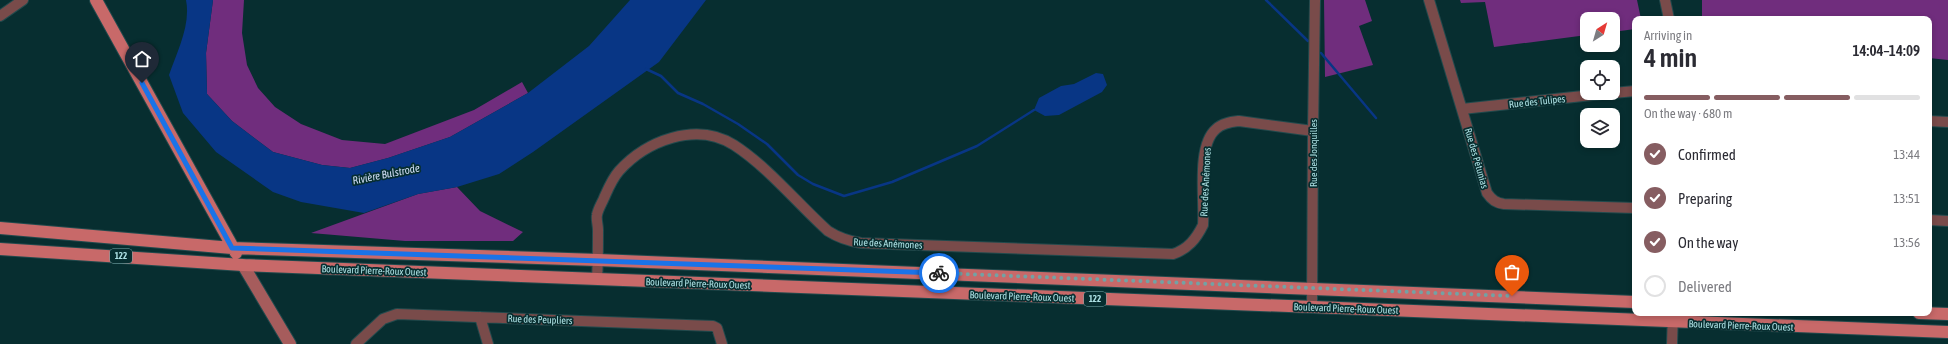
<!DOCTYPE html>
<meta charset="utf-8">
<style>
:root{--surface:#fff;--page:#f7f7f7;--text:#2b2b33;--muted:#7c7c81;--line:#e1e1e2;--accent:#865d61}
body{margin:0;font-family:"Asap Condensed",sans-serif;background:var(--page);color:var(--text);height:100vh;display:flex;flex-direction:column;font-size:15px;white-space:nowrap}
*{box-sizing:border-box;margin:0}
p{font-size:13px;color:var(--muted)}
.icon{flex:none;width:22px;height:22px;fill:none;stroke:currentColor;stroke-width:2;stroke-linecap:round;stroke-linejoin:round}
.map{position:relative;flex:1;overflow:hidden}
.panel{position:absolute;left:1632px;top:16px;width:300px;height:300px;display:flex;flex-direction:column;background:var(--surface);border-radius:8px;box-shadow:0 2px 6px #0003}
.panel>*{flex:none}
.needle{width:26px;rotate:37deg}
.fabs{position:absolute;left:1580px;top:12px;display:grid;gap:8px}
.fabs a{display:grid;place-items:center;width:40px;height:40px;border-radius:8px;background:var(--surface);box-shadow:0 2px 6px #0003;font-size:20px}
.pin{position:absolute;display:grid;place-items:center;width:34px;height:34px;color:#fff;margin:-41px -17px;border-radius:50% 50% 50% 0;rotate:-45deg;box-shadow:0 0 4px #0007}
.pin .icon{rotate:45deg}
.courier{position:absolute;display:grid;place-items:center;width:40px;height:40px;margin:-20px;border:3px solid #1a73e8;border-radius:50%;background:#fff;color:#222;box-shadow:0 1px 5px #0007}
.headline em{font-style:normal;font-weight:600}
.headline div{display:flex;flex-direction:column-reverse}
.headline{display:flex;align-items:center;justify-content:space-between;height:68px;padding:0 12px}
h1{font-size:26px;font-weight:600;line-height:30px}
.bar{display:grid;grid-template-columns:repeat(4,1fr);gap:6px 4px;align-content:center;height:48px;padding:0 12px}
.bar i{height:5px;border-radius:3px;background:var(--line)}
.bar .current{background:var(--accent)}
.bar p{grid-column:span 4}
ol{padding:0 12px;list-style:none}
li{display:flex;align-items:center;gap:12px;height:44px}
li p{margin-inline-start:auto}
li .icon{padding:4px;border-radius:50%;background:var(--accent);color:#fff;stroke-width:4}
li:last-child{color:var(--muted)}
li i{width:22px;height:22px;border:2px solid var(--line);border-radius:50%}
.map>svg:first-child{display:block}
.forest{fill:#702d7d}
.water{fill:#083685}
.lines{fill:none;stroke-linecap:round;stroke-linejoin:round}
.stream{stroke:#083685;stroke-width:2.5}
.street-casing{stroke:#224a4d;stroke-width:12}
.secondary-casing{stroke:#224a4d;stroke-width:14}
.primary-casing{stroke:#224a4d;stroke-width:14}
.street{stroke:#794b4a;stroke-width:10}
.secondary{stroke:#a65c5c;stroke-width:12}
.primary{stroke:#c86969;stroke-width:12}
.done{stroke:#73a2a4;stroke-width:4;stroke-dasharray:0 7.2}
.route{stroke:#1a73e8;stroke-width:5}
.labels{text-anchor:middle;stroke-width:3.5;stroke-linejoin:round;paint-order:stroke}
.shield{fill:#072e30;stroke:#7babad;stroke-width:1}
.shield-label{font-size:9px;font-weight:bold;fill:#ade0e3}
.street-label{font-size:10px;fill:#ade0e3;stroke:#072e30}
.water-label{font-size:11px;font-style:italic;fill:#d1def5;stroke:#072e30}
</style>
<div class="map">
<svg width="1948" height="344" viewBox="0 0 1948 344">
<rect width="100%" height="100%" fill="#072e30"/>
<path class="forest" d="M 213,0 L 244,0 L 242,33 L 247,65 L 258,88 L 275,107 L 301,124 L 342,140 L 385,144 L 474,110 L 522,82 L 528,93 L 450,137 L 388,158 L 350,168 L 322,165 L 273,152 L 232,121 L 207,94 L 206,53 Z
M 1324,0 L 1365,0 L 1372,21 L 1359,26 L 1373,65 L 1325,77 Z
M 1460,0 L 1637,0 L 1641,19 L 1635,19 L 1635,29 L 1613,32 L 1613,19 L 1587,19 L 1587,35 L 1494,47 L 1485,2 L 1461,3 Z
M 1702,0 L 1948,0 L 1948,60 L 1929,58 L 1929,19 L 1702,19 Z
M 457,187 L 480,211 L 523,232 L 513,241 L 405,241 L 311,233 L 418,194 Z"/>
<path class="water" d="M 186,0 L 213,0 L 206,53 L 207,94 L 232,121 L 273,152 L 322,165 L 350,168 L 388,158 L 450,137 L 528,93 L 589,46 L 630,0 L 706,0 L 659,62 L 533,152 L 499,174 L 457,187 L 418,194 L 364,213 L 301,202 L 273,192 L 216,152 L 183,113 L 169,75 C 177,52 191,25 186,0 Z
M 1096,73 L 1103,74 L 1107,85 L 1102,92 L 1059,115 L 1045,116 L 1034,110 L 1039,98 L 1061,86 L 1074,84 Z"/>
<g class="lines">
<path class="stream" d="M 1266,0 L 1308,41
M 1321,53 L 1376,118
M 646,69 L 661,76 L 678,93 L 703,104 L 738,124 L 767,144 L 798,175 L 813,184 L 844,196 L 892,182 L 977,146 L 1034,110"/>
<defs>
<path id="street" d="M 1429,0 L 1487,193 C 1492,200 1496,203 1504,204 L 1635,208
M 1665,0 L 1669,19
M 0,16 L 23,0
M 1613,93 L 1635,91
M 1462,109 L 1611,93
M 1929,121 L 1948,122
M 1929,220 L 1948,221
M 597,279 C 598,262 598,246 598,230 C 598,225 596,219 597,215 C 598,209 602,203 604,198 C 608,189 612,179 619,171 C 646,141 696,121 734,145 C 768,167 798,204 828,231 C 839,238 848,241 861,243 L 1173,254 C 1188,249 1196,239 1203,225 C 1205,200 1196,146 1216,129 C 1222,123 1231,122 1239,121 L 1313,131
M 1312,307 L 1313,131 L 1315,0
M 480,317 L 488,344
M 356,344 L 383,319 L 397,314 L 713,326 L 717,328 L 722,344
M 1672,344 L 1673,313"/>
<path id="secondary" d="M 243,265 L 290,344"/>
<path id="primary" d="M 96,0 L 236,253
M 0,228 L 232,248 L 598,260 L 1635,302
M 0,249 L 243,265 L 1948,332
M 1919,313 L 1948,314"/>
</defs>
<use href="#street" class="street-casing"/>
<use href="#secondary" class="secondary-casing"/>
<use href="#primary" class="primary-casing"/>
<use href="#street" class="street"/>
<use href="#secondary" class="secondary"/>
<use href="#primary" class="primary"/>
</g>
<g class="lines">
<path class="done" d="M 939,273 L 1512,296"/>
<path class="route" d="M 142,83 L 232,248 L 939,273"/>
</g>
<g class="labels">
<g class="shield">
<rect x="110" y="249" width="22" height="14" rx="3"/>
<rect x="1084" y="292" width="22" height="14" rx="3"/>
</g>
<g class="shield-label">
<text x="121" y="259">122</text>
<text x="1095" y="302">122</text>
</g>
<g class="street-label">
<text transform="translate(1537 101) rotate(-6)" y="4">Rue des Tulipes</text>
<text transform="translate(1313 153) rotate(-90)" y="4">Rue des Jonquilles</text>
<text transform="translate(1477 158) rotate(74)" y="4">Rue des Pétunias</text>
<text transform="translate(1205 182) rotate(-87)" y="4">Rue des Anémones</text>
<text transform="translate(888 243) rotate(3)" y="4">Rue des Anémones</text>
<text transform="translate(374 270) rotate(2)" y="4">Boulevard Pierre-Roux Ouest</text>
<text transform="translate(698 283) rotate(2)" y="4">Boulevard Pierre-Roux Ouest</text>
<text transform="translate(1022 296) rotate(2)" y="4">Boulevard Pierre-Roux Ouest</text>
<text transform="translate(1346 308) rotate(2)" y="4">Boulevard Pierre-Roux Ouest</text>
<text transform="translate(540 319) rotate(2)" y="4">Rue des Peupliers</text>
<text transform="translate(1741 325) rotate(2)" y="4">Boulevard Pierre-Roux Ouest</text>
</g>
<g class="water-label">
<text transform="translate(386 174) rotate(-11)" y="4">Rivière Bulstrode</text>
</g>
</g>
</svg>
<div class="fabs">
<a><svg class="needle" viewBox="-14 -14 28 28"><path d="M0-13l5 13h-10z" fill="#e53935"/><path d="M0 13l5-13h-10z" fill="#7c7c81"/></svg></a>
<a><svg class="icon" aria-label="locate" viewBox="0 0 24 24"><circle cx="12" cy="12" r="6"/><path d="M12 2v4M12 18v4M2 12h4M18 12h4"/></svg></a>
<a><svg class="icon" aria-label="layers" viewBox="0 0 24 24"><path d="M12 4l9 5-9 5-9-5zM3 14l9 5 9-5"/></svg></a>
</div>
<div class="pin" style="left:1512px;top:296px;background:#ea580c"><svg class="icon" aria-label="bag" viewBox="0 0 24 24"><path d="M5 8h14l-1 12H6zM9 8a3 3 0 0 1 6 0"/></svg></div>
<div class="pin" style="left:142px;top:83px;background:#1f2937"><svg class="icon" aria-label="home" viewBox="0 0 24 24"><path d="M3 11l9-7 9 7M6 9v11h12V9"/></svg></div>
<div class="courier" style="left:939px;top:273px"><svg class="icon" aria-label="bike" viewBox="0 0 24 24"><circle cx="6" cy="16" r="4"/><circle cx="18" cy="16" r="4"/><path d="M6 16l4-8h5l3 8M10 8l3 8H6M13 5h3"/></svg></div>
<section class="panel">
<div class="headline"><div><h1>4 min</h1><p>Arriving in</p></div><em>14:04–14:09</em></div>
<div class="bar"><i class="current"></i><i class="current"></i><i class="current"></i><i></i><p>On the way · 680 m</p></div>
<ol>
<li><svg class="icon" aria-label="check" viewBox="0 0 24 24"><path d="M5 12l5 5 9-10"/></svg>Confirmed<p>13:44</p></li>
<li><svg class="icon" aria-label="check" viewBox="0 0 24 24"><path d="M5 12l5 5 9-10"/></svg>Preparing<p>13:51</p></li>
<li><svg class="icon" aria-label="check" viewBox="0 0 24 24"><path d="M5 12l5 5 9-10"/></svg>On the way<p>13:56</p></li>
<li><i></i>Delivered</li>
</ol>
</section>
</div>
